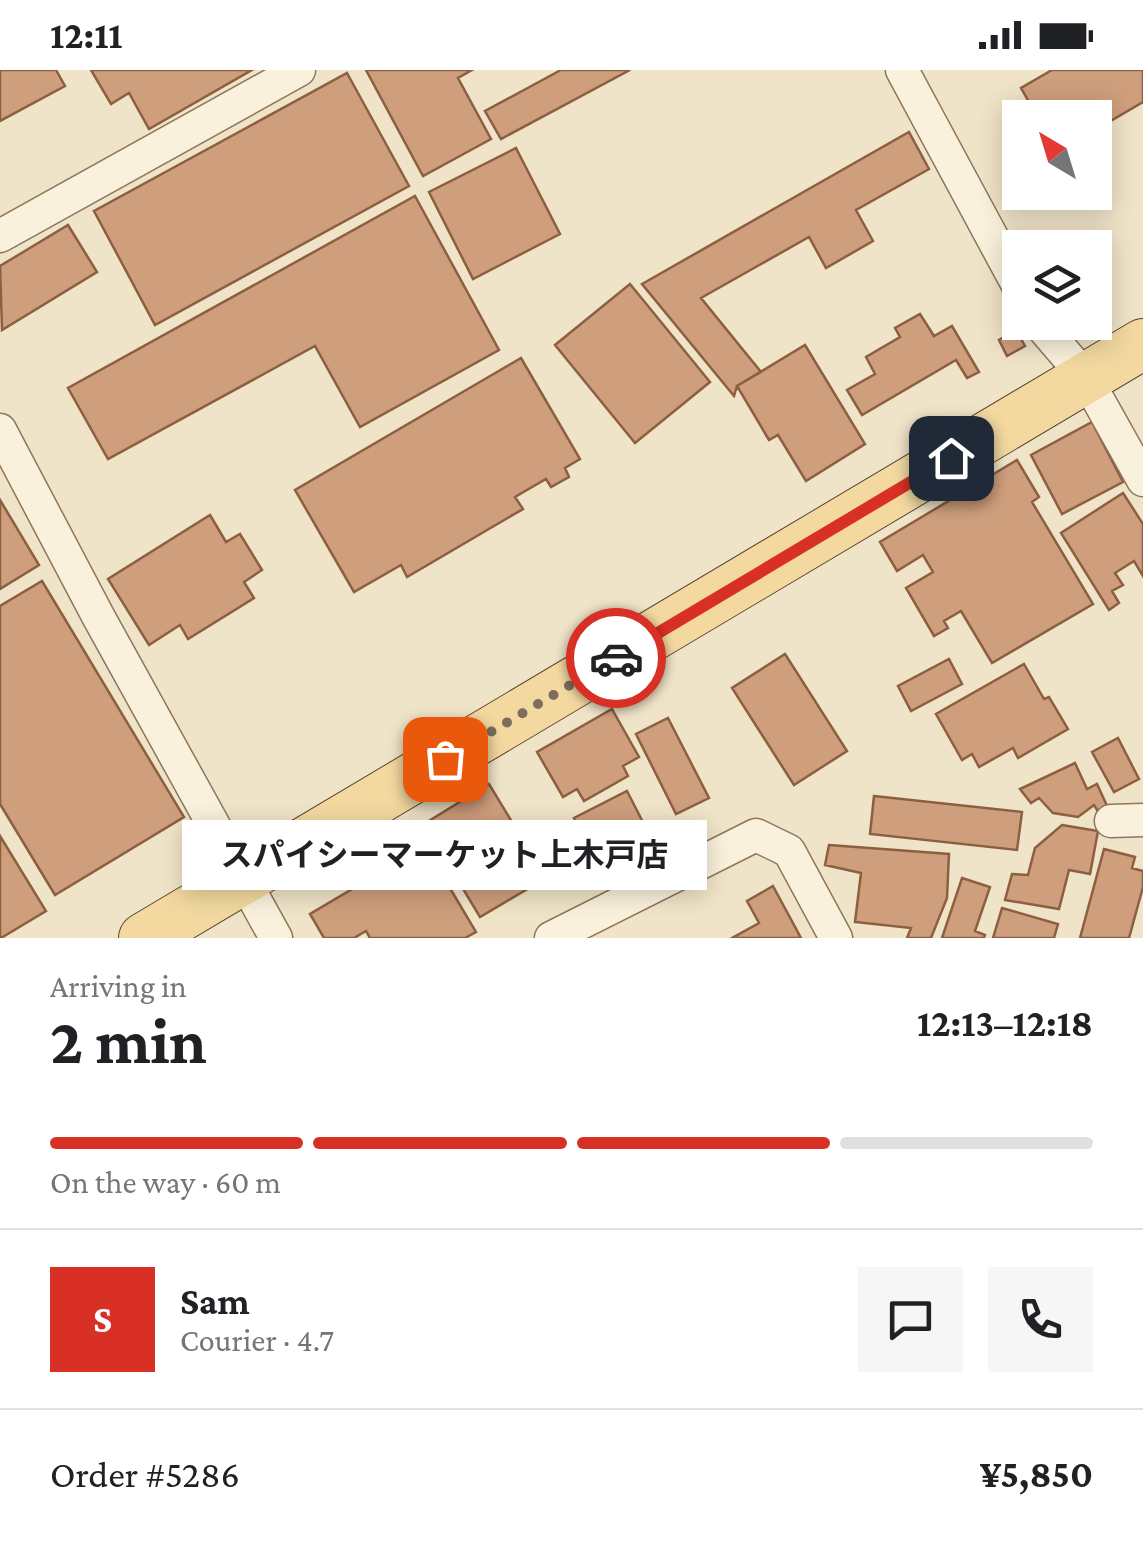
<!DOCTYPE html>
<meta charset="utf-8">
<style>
:root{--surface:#fff;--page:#f6f6f6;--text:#202124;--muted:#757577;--line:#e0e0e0;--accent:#d93025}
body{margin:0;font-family:"Crimson Pro","Noto Sans JP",serif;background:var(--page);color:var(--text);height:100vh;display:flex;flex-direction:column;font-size:38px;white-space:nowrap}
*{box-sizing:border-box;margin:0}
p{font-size:32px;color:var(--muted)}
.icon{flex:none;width:55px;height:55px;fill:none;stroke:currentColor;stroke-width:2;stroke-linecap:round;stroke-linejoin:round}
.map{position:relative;height:868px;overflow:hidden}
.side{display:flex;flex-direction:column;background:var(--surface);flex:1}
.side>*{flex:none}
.needle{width:65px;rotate:322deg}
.controls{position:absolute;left:1002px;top:30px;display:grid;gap:20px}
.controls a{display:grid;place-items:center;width:110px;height:110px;border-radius:0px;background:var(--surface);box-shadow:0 5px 25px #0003;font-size:50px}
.pin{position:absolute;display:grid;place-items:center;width:85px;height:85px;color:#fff;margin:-42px;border-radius:20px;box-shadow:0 5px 15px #0006}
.courier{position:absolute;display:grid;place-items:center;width:100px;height:100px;margin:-50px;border:8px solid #d93025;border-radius:50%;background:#fff;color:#222;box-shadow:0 2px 12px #0007}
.bubble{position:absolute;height:70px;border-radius:0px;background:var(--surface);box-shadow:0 5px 25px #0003;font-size:32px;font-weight:700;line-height:70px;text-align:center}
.head em{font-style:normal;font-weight:700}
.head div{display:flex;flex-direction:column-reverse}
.head{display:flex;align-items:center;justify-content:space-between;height:170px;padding:0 50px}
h1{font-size:65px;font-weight:700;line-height:75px}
.bar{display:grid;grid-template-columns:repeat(4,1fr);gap:15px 10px;align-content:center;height:120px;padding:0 50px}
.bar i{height:12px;border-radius:8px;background:var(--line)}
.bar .selected{background:var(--accent)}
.bar p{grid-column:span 4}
.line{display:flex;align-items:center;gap:25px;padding:0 50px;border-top:2px solid var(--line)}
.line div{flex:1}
.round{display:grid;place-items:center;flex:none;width:105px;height:105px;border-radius:0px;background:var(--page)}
.status{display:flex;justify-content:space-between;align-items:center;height:70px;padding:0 50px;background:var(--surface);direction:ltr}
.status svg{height:28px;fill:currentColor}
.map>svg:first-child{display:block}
.building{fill:#cf9f7d;stroke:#8d5f41;stroke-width:2.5}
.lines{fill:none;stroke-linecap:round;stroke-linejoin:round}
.minor-casing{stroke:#8d765c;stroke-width:35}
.primary-casing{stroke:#5b4430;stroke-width:52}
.minor{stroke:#faf1dc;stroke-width:32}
.primary{stroke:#f3d9a0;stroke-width:50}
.done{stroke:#7c6e5b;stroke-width:10;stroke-dasharray:0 18}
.route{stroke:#d93025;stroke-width:12}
</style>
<div class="status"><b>12:11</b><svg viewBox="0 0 49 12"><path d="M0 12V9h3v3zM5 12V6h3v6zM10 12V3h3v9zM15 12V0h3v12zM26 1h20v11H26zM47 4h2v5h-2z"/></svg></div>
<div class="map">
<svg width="1143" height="868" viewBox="0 0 1143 868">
<rect width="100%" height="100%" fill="#f0e4c8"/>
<path class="building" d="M 0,0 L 56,0 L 65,16 L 0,51 Z
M 91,0 L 252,0 L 149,59 L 129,23 L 111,34 Z
M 366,0 L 472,0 L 458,8 L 491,69 L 423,106 Z
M 561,0 L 630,0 L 501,69 L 485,41 Z
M 1052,0 L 1143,0 L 1143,32 L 1095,60 L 1095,48 L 1038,48 L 1021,18 Z
M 347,3 L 409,116 L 155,255 L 94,141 Z
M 909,62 L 929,99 L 856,140 L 873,171 L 826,198 L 809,167 L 701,228 L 761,302 L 737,316 L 734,326 L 642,214 Z
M 516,78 L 560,164 L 473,209 L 429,122 Z
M 415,126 L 499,280 L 360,357 L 315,276 L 108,389 L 68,318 Z
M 68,155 L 97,202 L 2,260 L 0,196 Z
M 630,214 L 710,312 L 635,373 L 555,275 Z
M 920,244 L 934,266 L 952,256 L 979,302 L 967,308 L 956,290 L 862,345 L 847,320 L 875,304 L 866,287 L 900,267 L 895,258 Z
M 1016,260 L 1025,276 L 1007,286 L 999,270 Z
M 805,275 L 865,374 L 806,411 L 778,365 L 769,370 L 737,316 Z
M 521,288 L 580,389 L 565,398 L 569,407 L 551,417 L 546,409 L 515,427 L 523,439 L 407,507 L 401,495 L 354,522 L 295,420 Z
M 1092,352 L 1123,412 L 1062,444 L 1031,385 Z
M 1017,390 L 1039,427 L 1032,432 L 1093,534 L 992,593 L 961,541 L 944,551 L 948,558 L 934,566 L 906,518 L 933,502 L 923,485 L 897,501 L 880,472 Z
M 1123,423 L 1143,454 L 1143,506 L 1134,491 L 1115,503 L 1123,515 L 1112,521 L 1119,533 L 1109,540 L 1061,463 Z
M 0,430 L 39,495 L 0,519 Z
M 210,445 L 226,472 L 240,464 L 262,500 L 244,512 L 254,528 L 188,569 L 180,555 L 149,575 L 108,509 Z
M 42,511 L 184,747 L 55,825 L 0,734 L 0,536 Z
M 785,584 L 847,681 L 794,715 L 732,618 Z
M 949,589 L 962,614 L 911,641 L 898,616 Z
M 1024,594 L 1044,629 L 1049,627 L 1068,659 L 1018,688 L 1013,678 L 979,697 L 972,684 L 962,690 L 936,644 Z
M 612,639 L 639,687 L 623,696 L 628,706 L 584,731 L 577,719 L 563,727 L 537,682 Z
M 668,648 L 709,728 L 676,744 L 636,664 Z
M 1118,668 L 1139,709 L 1114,722 L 1092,682 Z
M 1075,693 L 1087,719 L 1097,714 L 1108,738 L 1099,743 L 1094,735 L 1078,747 L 1053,743 L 1039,728 L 1031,733 L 1020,719 Z
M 489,714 L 546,808 L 480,847 L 424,754 Z
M 627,721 L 652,770 L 598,796 L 574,748 Z
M 874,726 L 1022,742 L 1017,780 L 870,764 Z
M 1062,755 L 1098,761 L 1090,804 L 1069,800 L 1059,839 L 1005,830 L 1012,804 L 1028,805 L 1035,778 Z
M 0,766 L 46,841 L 1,868 L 0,868 Z
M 829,775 L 949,784 L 947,828 L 931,868 L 907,868 L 911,858 L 855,852 L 861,803 L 825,795 Z
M 425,776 L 476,862 L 465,868 L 370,868 L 366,861 L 354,868 L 324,868 L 310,844 Z
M 1104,779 L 1135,787 L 1132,798 L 1143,801 L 1143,817 L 1129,868 L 1080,868 Z
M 962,808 L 990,817 L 975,861 L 985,865 L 984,868 L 942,868 Z
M 773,816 L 801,868 L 732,868 L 759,853 L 747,831 Z
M 1002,838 L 1058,854 L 1054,868 L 993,868 Z"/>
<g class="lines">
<defs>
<path id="minor" d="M 902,0 L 1020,219
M 0,166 L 299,0
M 1038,252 L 1086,308 L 1143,410
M 0,360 L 98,546 L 276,868
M 1111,751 L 1143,750
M 551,868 L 756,765 L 789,781 L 836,868"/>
<path id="primary" d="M 144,868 L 1143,274"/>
</defs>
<use href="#minor" class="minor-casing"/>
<use href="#primary" class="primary-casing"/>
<use href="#minor" class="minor"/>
<use href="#primary" class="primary"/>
</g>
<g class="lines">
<path class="done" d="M 445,689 L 616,588"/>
<path class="route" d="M 616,588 L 951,388"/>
</g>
</svg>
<div class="controls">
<a><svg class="needle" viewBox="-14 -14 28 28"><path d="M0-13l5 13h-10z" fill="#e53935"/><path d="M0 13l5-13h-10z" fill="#757577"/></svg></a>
<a><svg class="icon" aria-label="layers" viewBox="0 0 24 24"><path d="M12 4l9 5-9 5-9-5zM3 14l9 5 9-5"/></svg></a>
</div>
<div class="pin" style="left:445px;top:689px;background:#ea580c"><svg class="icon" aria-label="bag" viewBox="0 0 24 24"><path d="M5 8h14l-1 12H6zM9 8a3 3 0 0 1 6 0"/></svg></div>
<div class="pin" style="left:951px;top:388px;background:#1f2937"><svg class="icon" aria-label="home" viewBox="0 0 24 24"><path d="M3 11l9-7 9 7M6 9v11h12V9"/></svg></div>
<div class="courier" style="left:616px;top:588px"><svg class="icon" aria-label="car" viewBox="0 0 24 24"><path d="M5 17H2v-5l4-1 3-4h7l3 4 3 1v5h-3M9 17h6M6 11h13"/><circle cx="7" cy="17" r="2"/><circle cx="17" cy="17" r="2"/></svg></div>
<div class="bubble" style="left:182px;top:750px;width:525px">スパイシーマーケット上木戸店</div>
</div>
<section class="side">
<div class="head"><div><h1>2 min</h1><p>Arriving in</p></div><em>12:13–12:18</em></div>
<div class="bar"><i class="selected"></i><i class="selected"></i><i class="selected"></i><i></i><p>On the way · 60 m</p></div>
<div class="line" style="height:180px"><b class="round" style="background:var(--accent);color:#fff">S</b><div><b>Sam</b><p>Courier · 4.7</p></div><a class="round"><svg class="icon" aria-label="chat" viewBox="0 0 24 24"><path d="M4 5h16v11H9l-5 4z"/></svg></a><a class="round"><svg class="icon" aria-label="phone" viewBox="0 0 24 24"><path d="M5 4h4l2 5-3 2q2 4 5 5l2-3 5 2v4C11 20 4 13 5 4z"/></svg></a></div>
<div class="line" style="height:130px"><div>Order #5286</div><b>¥5,850</b></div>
</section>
